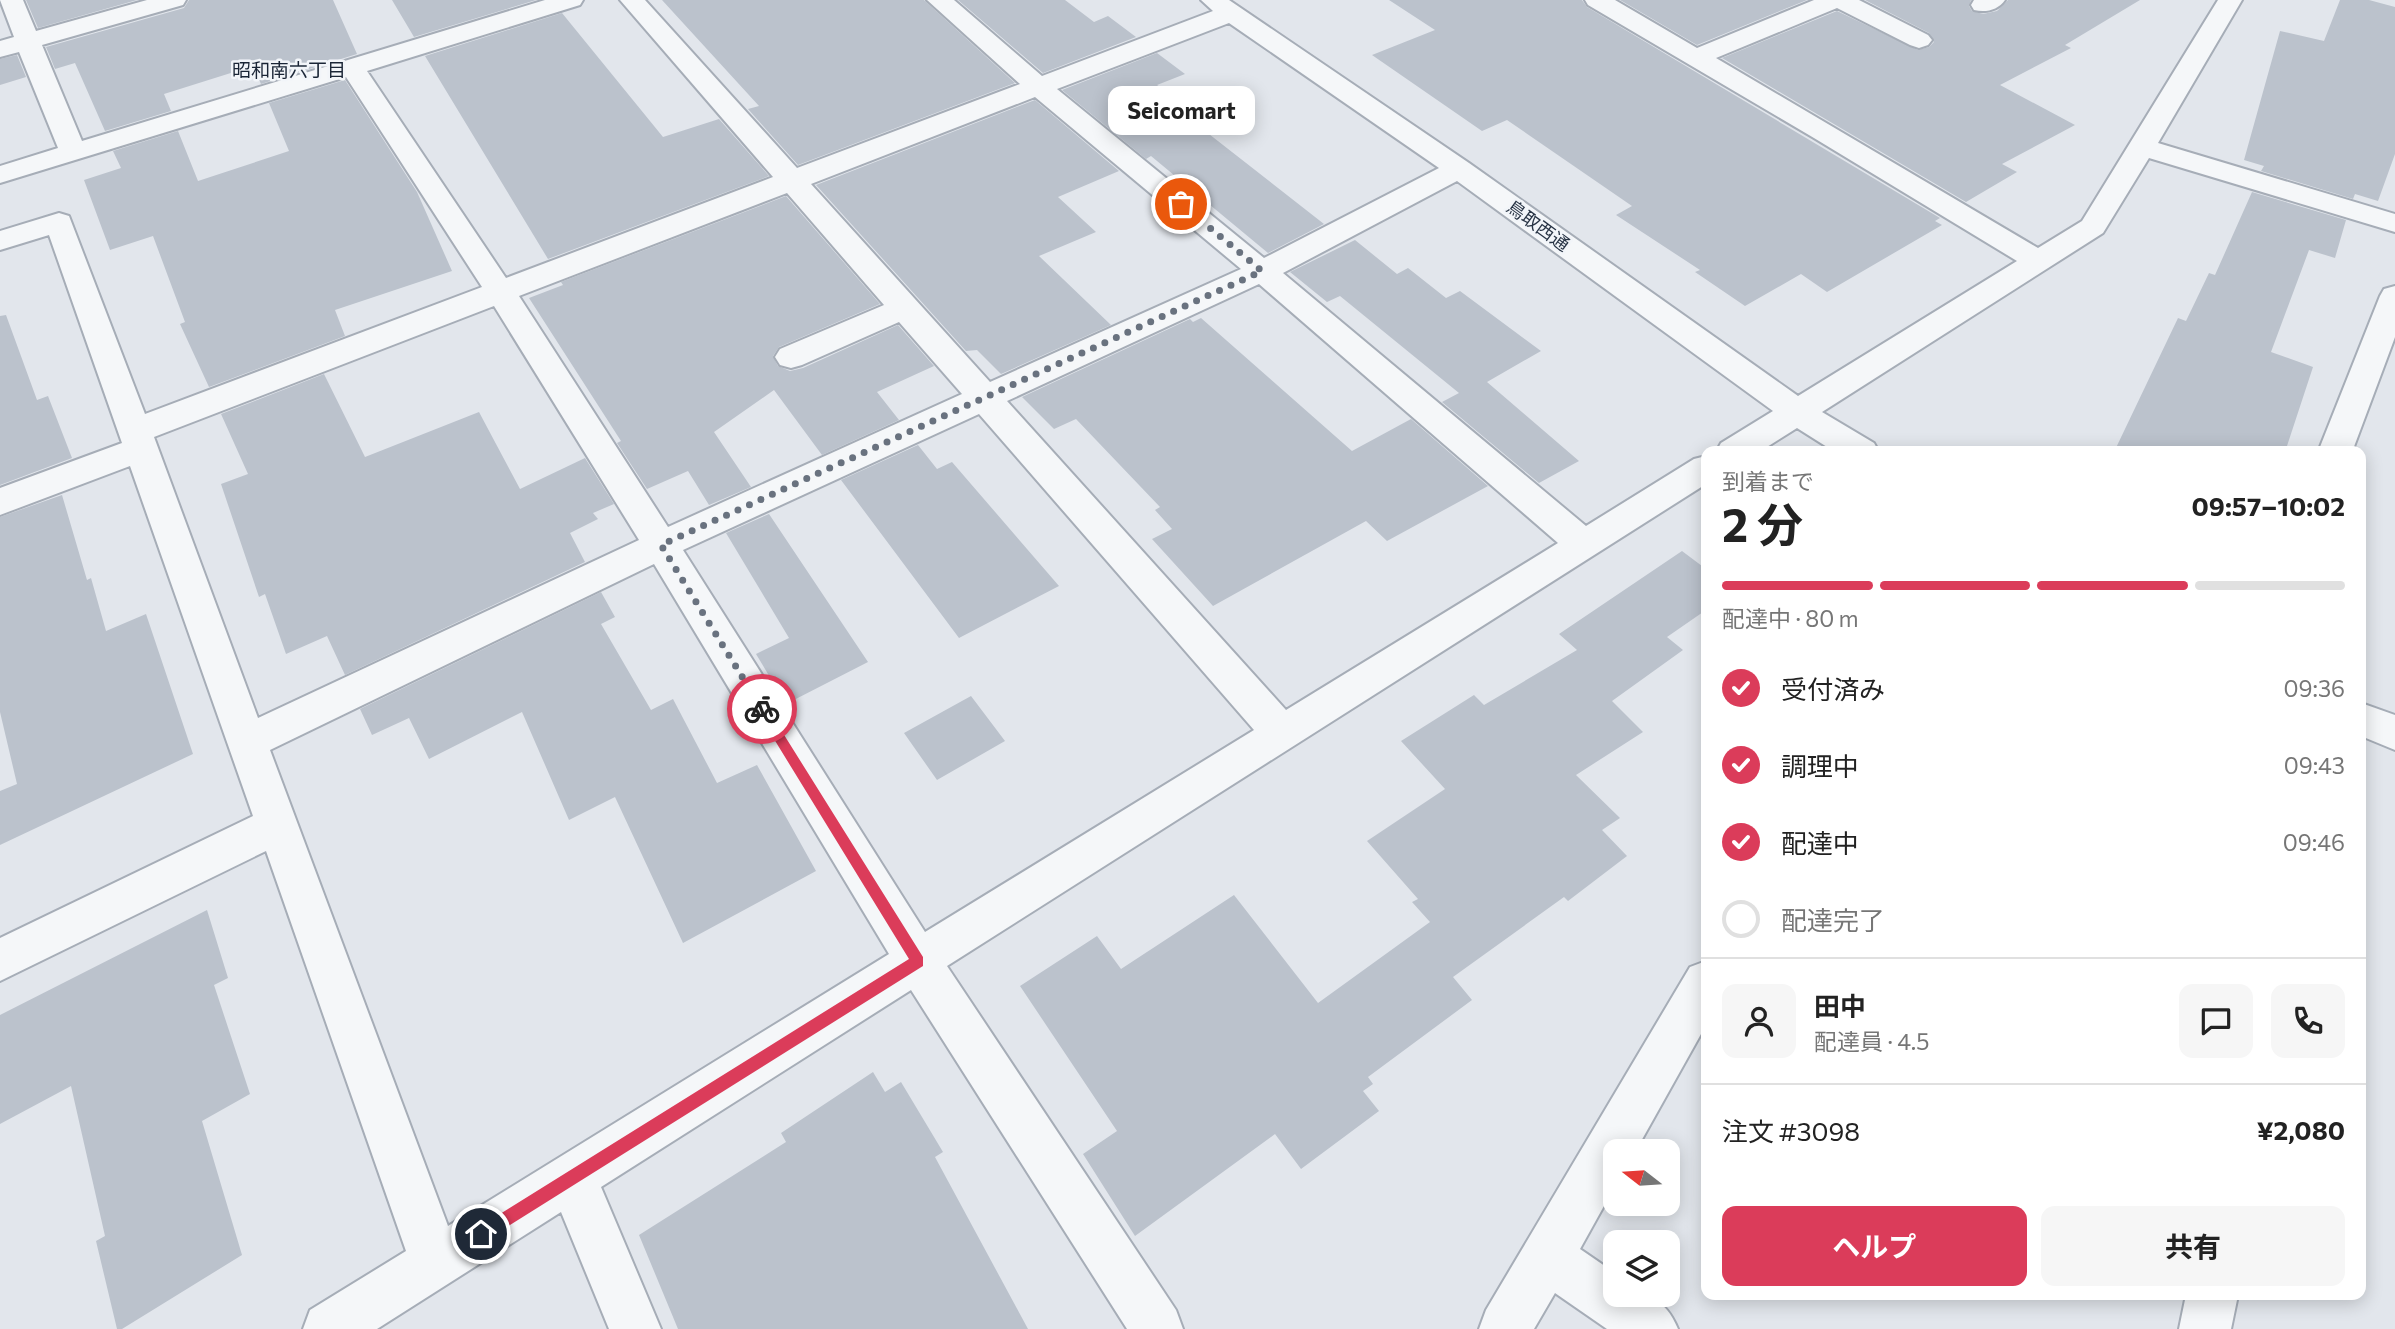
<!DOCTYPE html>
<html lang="ja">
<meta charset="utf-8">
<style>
:root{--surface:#fff;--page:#f6f6f6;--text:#222;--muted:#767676;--line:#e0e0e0;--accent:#db3c5a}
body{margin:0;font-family:Commissioner,"Noto Sans JP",sans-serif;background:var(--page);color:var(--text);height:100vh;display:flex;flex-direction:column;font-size:26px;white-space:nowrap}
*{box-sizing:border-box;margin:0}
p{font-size:23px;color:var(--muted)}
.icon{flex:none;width:38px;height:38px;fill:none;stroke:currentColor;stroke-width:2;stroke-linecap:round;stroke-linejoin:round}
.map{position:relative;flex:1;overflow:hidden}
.sheet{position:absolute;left:1701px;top:446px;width:665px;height:854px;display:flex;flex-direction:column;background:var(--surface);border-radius:14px;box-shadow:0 4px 18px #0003}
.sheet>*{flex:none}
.needle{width:46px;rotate:287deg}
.tools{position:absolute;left:1603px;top:1139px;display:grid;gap:14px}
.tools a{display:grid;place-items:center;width:77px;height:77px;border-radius:14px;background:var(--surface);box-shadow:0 4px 18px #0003;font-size:35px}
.pin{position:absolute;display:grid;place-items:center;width:60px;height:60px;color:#fff;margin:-30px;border:4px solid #fff;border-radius:50%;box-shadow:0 2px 7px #0007}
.courier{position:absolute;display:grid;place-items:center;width:70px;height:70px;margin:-35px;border:5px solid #db3c5a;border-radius:50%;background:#fff;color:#222;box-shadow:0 2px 9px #0007}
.bubble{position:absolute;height:49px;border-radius:14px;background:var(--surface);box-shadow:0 4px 18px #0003;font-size:23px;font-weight:700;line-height:49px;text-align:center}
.overview em{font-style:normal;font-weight:700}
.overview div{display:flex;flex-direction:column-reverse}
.overview{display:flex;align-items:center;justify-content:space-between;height:119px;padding:0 21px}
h1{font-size:46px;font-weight:700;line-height:52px}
.bar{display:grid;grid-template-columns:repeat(4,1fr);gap:10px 7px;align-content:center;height:84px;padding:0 21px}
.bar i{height:9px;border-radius:5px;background:var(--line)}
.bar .on{background:var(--accent)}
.bar p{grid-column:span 4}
.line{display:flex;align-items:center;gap:18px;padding:0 21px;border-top:2px solid var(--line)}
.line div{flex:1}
.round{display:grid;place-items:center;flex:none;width:74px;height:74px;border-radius:14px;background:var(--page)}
ol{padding:0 21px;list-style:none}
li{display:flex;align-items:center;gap:21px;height:77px}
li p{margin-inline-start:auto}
li .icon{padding:7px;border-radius:50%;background:var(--accent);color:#fff;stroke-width:4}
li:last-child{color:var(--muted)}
li i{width:38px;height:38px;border:4px solid var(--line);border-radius:50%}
.primary-button{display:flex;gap:14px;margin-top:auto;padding:14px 21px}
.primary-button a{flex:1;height:80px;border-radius:14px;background:var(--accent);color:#fff;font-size:28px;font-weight:700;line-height:80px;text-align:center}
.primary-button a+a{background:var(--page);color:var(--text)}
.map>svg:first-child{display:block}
.building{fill:#bbc2cc}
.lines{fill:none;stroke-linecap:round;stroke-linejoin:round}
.minor-casing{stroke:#a6adb7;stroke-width:4}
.minor{fill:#f5f7f9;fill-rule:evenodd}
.route{fill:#db3c5a}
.done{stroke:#69727f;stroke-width:7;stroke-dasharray:0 12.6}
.labels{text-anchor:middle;stroke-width:5;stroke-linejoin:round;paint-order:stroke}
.far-street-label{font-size:18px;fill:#283445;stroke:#f2f5f9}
.far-neighbourhood-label{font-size:19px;fill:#1a2536;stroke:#f2f5f9}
</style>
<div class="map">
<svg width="2395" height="1329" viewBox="0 0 2395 1329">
<rect width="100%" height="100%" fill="#e2e6ec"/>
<path class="building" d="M 26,0 L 137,0 L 38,28 Z
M 189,0 L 333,0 L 357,54 L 261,84 L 253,66 L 164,94 L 171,111 L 105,131 L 75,63 L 55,69 L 46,47 L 184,8 Z
M 392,0 L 536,0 L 414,37 Z
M 662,0 L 924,0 L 1015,83 L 798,165 L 748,109 L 759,106 Z
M 958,0 L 1065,0 L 1094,22 L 1108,16 L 1136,37 L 1043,73 Z
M 1389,0 L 1582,0 L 1587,7 L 1940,218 L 1935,221 L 1942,225 L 1827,292 L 1801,274 L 1745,306 L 1695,272 L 1700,270 L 1616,215 L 1632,206 L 1507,120 L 1482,131 L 1372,55 L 1435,30 Z
M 1620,0 L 1807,0 L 1697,45 Z
M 1865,0 L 1971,0 L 1969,6 L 1972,11 L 1983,14 L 1997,11 L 2008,0 L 2140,0 L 2065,45 L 2071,48 L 2000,85 L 2075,125 L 2002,164 L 2017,172 L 1966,202 L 1722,58 L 1837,11 L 1918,50 L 1929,47 L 1934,42 L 1929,33 Z
M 2340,0 L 2369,0 L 2395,7 L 2395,154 L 2378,201 L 2355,194 L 2353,199 L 2261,171 L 2264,166 L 2244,160 L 2280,31 L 2324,41 Z
M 562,13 L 663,137 L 719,119 L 769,176 L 548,259 L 425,56 Z
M 1157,53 L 1185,74 L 1157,85 L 1167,92 L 1159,95 L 1324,224 L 1268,253 L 1151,156 L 1146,159 L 1062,90 Z
M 17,55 L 26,77 L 0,85 L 0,59 Z
M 345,80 L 417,192 L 452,271 L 335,310 L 345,336 L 209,387 L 180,324 L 185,322 L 153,236 L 110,250 L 84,180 L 121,168 L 113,151 L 178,131 L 198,181 L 289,151 L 269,103 Z
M 1035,100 L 1119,171 L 1058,197 L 1096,232 L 1039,256 L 1111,325 L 1001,374 L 977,350 L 966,351 L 816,185 Z
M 2252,192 L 2346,220 L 2335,258 L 2309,250 L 2271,352 L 2313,367 L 2285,452 L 2114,452 L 2178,318 L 2186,321 L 2209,273 L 2215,275 Z
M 786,196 L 880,304 L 779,347 L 773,356 L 778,366 L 790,371 L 803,368 L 898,325 L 934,366 L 877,392 L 899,420 L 822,455 L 774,390 L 714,432 L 751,487 L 709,505 L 688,471 L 647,489 L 617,443 L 621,441 L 529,298 L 563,285 L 561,282 Z
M 1355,240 L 1397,274 L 1408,268 L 1446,298 L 1460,291 L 1541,351 L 1487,382 L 1579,461 L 1539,483 L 1442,402 L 1459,393 L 1340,296 L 1327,302 L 1290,272 Z
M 6,315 L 37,400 L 48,396 L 72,458 L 0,485 L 0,316 Z
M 1201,318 L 1352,451 L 1411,419 L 1488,486 L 1387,541 L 1366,521 L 1213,606 L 1152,539 L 1172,529 L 1155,510 L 1160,507 L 1076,419 L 1054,429 L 1022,397 L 1190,319 L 1193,322 Z
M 324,374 L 365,457 L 479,412 L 520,489 L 585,458 L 614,504 L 593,513 L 598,519 L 570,533 L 585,562 L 345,675 L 327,636 L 286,654 L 265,594 L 259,597 L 221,484 L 248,474 L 221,414 Z
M 918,445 L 937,469 L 952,462 L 1059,586 L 959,638 L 841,480 Z
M 62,495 L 87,580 L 91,578 L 106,631 L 146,614 L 193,754 L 0,845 L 0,791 L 17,784 L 0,712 L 0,517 Z
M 769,514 L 868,662 L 786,704 L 756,654 L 789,638 L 726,533 Z
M 1682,551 L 1706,569 L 1706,610 L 1667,637 L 1683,650 L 1612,701 L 1643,732 L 1576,775 L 1620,818 L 1602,830 L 1627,856 L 1568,901 L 1564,897 L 1453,977 L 1472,1000 L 1368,1077 L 1373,1084 L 1363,1091 L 1379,1111 L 1301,1169 L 1275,1134 L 1135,1236 L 1083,1154 L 1117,1131 L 1020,986 L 1097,936 L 1121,969 L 1234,895 L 1318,1003 L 1430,922 L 1412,902 L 1418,899 L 1367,841 L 1445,789 L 1401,741 L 1474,695 L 1484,705 L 1577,650 L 1559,634 Z
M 601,592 L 615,617 L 601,624 L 651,710 L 673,699 L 717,783 L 757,765 L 816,871 L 683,943 L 615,797 L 569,820 L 522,712 L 429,759 L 409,718 L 372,735 L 360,709 Z
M 971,696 L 1005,741 L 937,780 L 904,733 Z
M 207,910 L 228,978 L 214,985 L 250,1094 L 202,1121 L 242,1255 L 122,1329 L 117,1329 L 96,1241 L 105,1236 L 71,1086 L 0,1124 L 0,1015 Z
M 873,1072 L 885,1092 L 901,1082 L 943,1152 L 935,1157 L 1028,1329 L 678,1329 L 639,1235 L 786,1142 L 781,1133 Z"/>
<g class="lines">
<defs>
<path id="minor" d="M 0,0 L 23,0 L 36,31 L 147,0 L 186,0 L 183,5 L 42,45 L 82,141 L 545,0 L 583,0 L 580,5 L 367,71 L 506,278 L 773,177 L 620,0 L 645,0 L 797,168 L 1020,84 L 927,0 L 954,0 L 1042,76 L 1213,11 L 1201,0 L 1229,0 L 1469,163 L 1798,396 L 2017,261 L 1814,138 L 1588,5 L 1585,0 L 1615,0 L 1697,48 L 1814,0 L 1859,0 L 1928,35 L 1932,40 L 1928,45 L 1919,48 L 1910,45 L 1837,8 L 1716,58 L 2038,248 L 2082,221 L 2218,0 L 2242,0 L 2158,143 L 2395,214 L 2395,232 L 2149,158 L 2103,233 L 1822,412 L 1874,443 L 1879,452 L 1835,452 L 1797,428 L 1759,452 L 1716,452 L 1721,443 L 1773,411 L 1457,181 L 1283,273 L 1586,526 L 1694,459 L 1706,456 L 1706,484 L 947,966 L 1176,1310 L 1183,1329 L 1127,1329 L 911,990 L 601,1187 L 661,1329 L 609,1329 L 561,1212 L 377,1329 L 303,1329 L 310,1310 L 406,1251 L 266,851 L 0,981 L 0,938 L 253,816 L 130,466 L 0,515 L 0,488 L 122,443 L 49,235 L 0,250 L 0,231 L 59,213 L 69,216 L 145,414 L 482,287 L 346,77 L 0,183 L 0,166 L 58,148 L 19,52 L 0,57 L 0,41 L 14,37 ZM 1229,23 L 1439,168 L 1264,258 L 1057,89 ZM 1035,97 L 1241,269 L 990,382 L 811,184 ZM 787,193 L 884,305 L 780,349 L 775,357 L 780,365 L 791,368 L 802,365 L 899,322 L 962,394 L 668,527 L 519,296 ZM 1259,284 L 1558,543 L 1286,710 L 1007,401 ZM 494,306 L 639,540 L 258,718 L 154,437 ZM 979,414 L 1254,730 L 925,932 L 683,550 ZM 654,564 L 889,954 L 448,1226 L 270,750 Z
M 1974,0 L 2005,0 C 1998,10 1986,13 1974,10 L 1971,5 Z
M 2395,286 L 2395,337 L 2352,452 L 2318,452 L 2380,296 L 2384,289 Z
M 2361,703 L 2395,715 L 2395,750 L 2361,736 Z
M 1706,961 L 1706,1025 L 1635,1152 L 1615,1152 L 1615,1186 L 1580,1249 L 1615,1273 L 1615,1295 C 1648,1295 1664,1296 1678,1329 L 1607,1329 L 1555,1293 L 1534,1329 L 1479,1329 L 1486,1310 L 1690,967 Z
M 2186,1295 L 2238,1295 L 2231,1329 L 2179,1329 Z"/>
</defs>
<use href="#minor" class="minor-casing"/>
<use href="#minor" class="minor"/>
</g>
<path class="route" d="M 762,704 L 766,706 L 923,957 L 923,966 L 486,1240 L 481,1242 L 476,1240 L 473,1234 L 476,1229 L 909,959 L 758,713 L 758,706 Z"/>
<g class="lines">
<path class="done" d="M 762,709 L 661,545 L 1262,271 L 1181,204"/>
</g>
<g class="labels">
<g class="far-street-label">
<text transform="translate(1538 226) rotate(36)" y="6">鳥取西通</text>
</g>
<g class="far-neighbourhood-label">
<text x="289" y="77">昭和南六丁目</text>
</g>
</g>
</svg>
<div class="tools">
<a><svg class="needle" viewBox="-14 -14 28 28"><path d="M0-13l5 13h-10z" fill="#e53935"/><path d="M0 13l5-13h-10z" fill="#767676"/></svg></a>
<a><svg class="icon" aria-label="layers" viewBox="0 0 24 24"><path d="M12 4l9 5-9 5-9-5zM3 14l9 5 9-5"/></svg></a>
</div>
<div class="pin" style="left:1181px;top:204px;background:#ea580c"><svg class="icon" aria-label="bag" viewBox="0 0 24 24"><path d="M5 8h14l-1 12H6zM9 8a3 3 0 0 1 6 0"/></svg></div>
<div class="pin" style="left:481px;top:1234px;background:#1f2937"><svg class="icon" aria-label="home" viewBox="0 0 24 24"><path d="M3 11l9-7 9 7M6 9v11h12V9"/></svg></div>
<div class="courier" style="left:762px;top:709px"><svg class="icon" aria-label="bike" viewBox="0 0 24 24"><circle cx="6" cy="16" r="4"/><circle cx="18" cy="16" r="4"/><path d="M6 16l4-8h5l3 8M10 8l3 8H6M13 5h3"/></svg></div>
<div class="bubble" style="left:1108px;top:86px;width:147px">Seicomart</div>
<section class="sheet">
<div class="overview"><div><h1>2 分</h1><p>到着まで</p></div><em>09:57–10:02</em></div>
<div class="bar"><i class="on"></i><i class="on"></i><i class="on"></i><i></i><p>配達中 · 80 m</p></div>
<ol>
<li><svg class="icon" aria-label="check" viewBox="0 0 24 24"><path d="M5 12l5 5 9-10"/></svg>受付済み<p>09:36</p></li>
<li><svg class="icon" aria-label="check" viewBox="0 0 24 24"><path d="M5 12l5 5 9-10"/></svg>調理中<p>09:43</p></li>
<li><svg class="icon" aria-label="check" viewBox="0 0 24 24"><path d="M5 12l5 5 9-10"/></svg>配達中<p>09:46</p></li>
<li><i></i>配達完了</li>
</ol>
<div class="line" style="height:126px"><a class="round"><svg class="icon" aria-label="person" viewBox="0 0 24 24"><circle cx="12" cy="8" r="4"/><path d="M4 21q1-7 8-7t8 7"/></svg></a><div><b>田中</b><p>配達員 · 4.5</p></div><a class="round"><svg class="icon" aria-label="chat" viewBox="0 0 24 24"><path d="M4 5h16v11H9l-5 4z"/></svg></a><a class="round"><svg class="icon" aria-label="phone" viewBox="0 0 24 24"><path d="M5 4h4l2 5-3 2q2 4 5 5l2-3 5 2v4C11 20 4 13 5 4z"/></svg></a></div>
<div class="line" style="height:91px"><div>注文 #3098</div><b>¥2,080</b></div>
<div class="primary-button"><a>ヘルプ</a><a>共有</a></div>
</section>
</div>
